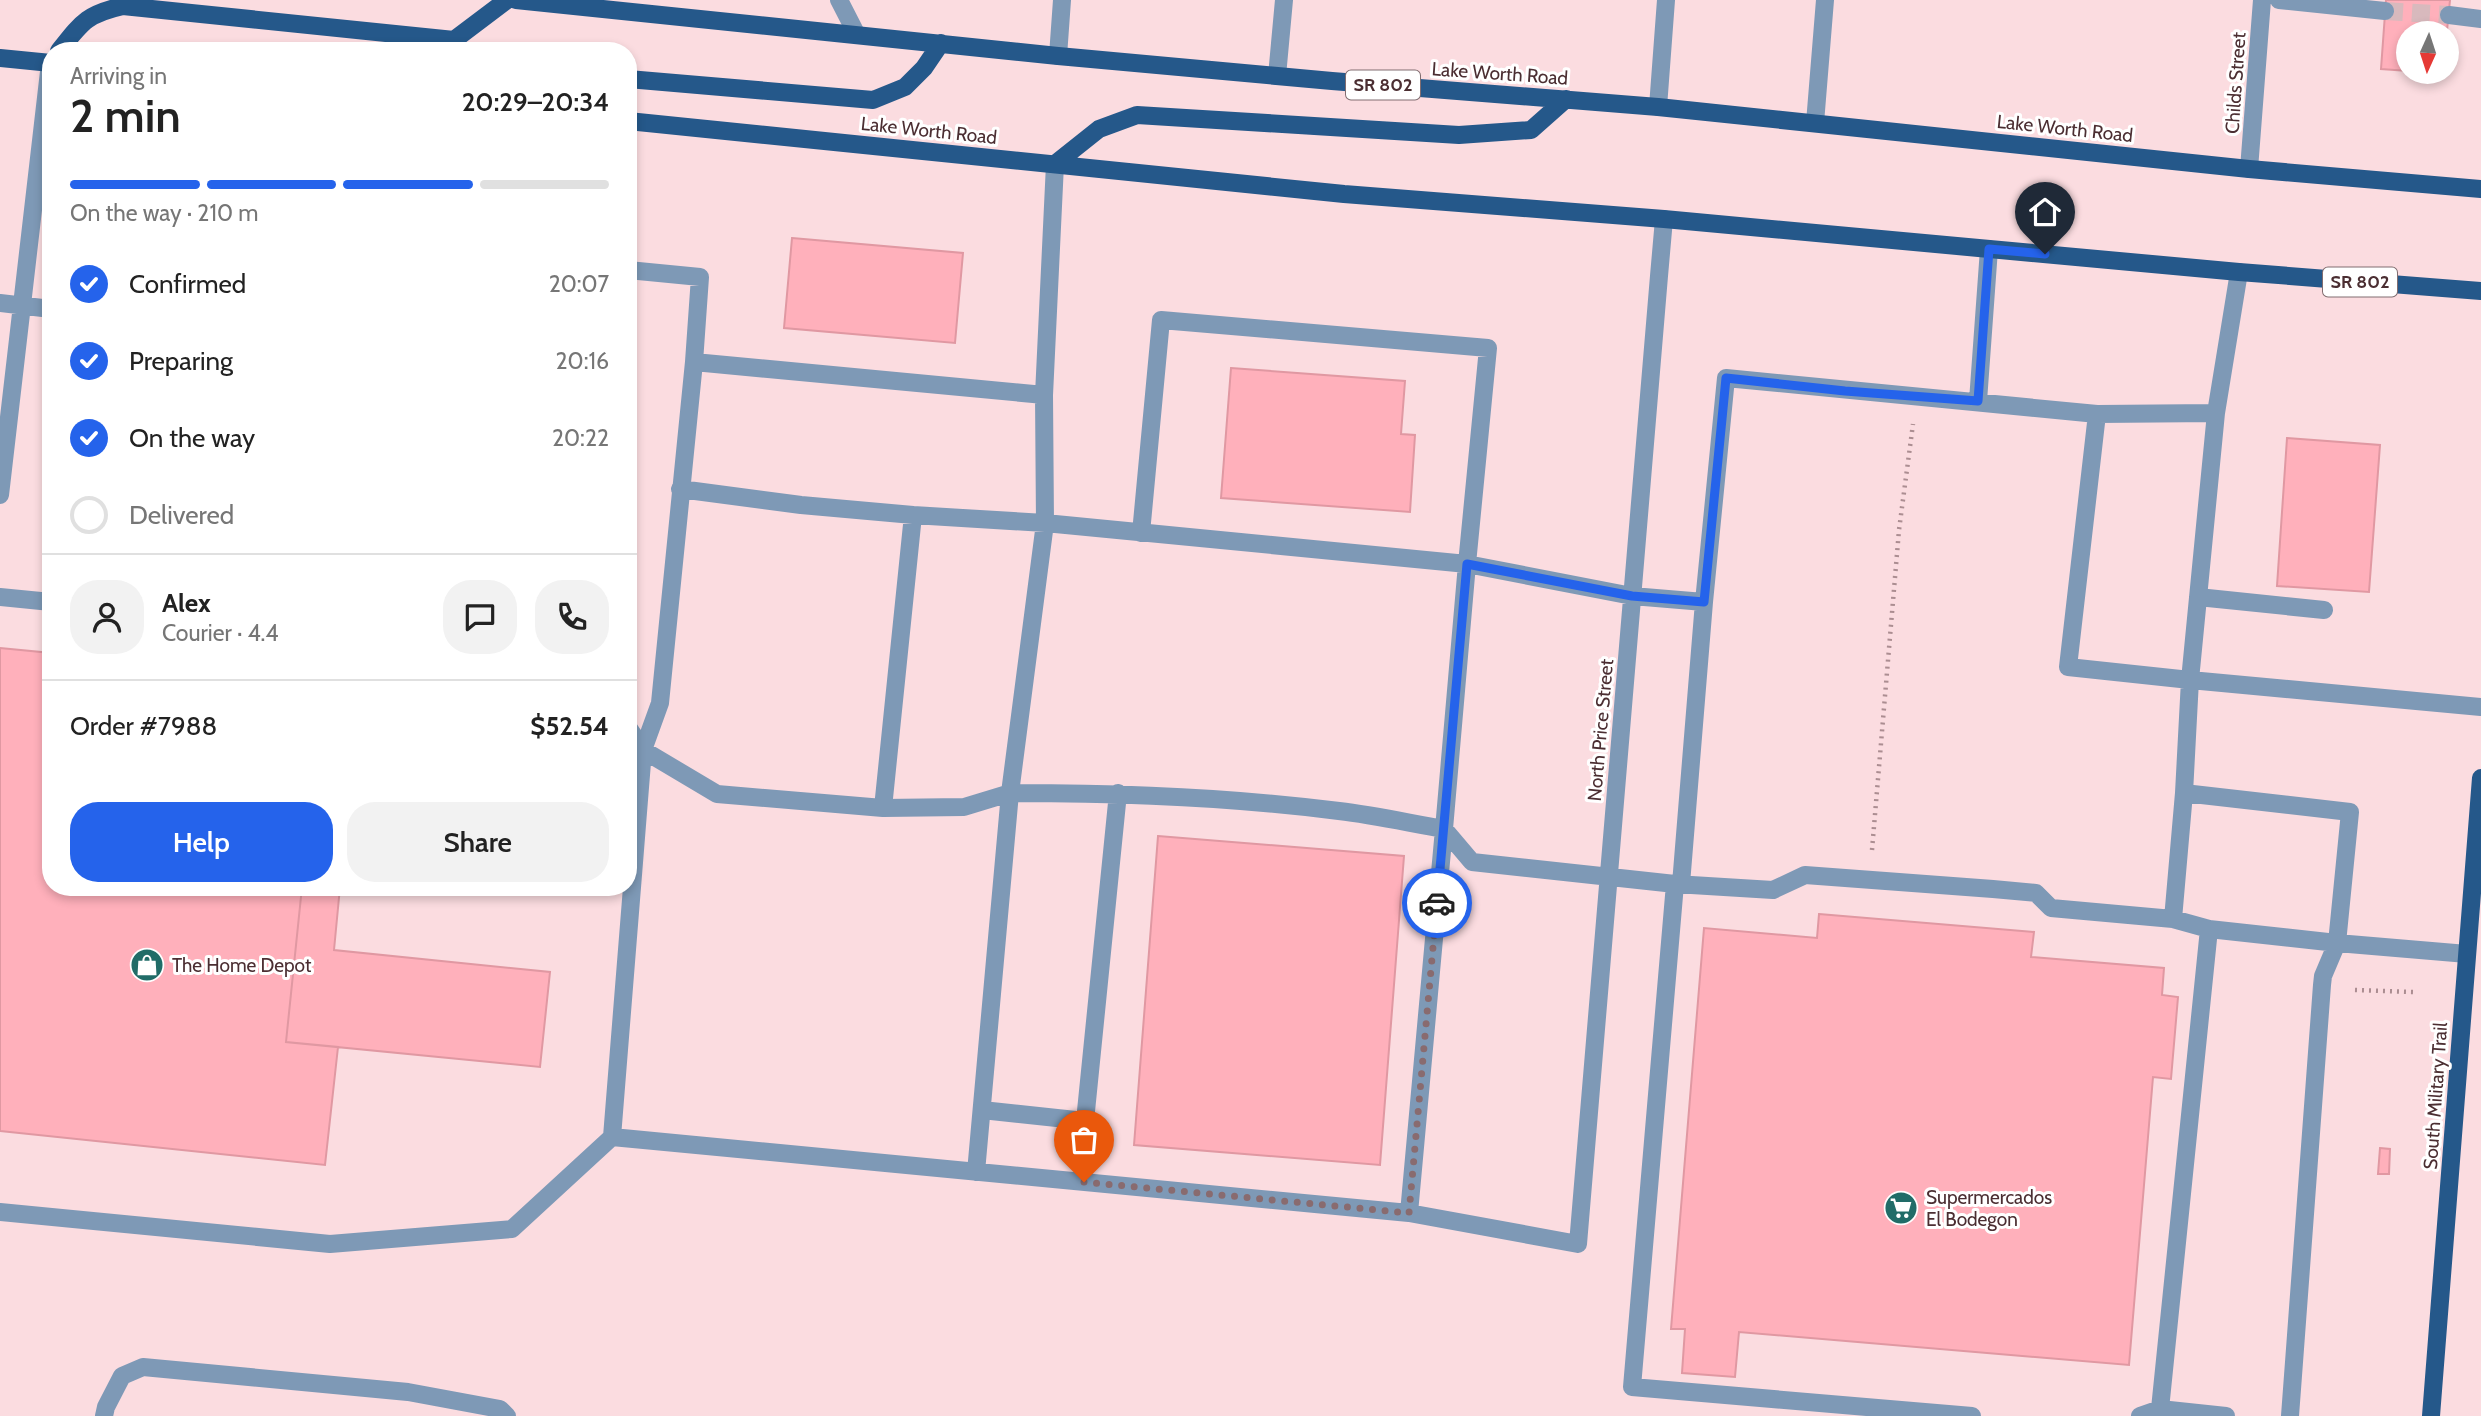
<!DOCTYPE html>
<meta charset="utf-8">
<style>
:root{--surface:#fff;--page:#f2f2f2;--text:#222;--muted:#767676;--line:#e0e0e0;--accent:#2563eb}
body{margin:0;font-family:Cabin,sans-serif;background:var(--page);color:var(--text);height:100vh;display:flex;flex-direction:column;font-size:26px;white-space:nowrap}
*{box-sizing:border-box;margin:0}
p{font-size:23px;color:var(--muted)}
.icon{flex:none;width:38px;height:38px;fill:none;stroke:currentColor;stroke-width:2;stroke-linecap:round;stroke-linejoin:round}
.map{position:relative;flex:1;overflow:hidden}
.side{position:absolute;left:42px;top:42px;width:595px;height:854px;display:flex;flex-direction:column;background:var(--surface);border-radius:28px;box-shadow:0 4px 10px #0003}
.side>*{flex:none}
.needle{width:46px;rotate:183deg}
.buttons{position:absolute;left:2396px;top:21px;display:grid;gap:14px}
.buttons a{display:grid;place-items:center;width:63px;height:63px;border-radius:50%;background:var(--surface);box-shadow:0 4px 10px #0003;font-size:35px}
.pin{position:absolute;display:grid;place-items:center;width:60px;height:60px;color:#fff;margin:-72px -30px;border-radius:50% 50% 50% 0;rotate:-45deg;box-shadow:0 0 7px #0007}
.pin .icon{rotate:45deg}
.courier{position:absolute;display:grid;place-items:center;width:70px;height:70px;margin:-35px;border:5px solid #2563eb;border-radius:50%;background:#fff;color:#222;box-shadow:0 2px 9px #0007}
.headline em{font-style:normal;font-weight:600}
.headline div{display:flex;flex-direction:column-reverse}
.headline{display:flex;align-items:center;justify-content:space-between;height:119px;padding:0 28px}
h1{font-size:46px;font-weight:600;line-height:52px}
.bar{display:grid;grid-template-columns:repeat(4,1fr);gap:10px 7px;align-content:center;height:84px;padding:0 28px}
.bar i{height:9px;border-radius:5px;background:var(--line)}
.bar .on{background:var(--accent)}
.bar p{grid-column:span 4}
.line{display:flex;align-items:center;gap:18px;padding:0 28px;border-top:2px solid var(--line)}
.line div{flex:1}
.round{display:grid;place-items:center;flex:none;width:74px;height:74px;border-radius:28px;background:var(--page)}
ol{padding:0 28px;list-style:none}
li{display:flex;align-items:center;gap:21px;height:77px}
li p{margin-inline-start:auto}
li .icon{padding:7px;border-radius:50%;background:var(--accent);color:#fff;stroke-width:4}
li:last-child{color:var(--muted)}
li i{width:38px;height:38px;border:4px solid var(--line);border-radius:50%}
.primary-button{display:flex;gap:14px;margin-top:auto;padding:14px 28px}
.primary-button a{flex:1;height:80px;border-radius:28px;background:var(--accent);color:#fff;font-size:28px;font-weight:600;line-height:80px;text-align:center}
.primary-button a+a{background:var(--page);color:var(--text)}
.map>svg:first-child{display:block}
.building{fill:#ffb0bb;stroke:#e098a2;stroke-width:2}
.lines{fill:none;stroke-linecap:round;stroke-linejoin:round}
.minor-tunnel{stroke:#d8b9bd;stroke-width:18;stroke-dasharray:18 9;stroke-linecap:butt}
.path{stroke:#ab8d91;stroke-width:4.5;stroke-dasharray:2 5;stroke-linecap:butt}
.minor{stroke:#7e99b6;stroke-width:18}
.major{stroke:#25588a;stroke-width:18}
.done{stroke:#896b6f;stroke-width:7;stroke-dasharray:0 12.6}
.route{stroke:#2563eb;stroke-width:9}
.labels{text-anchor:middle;stroke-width:6;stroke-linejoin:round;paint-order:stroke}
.shield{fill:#fff;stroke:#816d70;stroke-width:2}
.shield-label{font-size:18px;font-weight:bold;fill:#4b2e32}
.street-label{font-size:19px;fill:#4b2e32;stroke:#fff}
.poi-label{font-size:19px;fill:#4b2e32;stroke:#fff;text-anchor:start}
</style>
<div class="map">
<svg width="2481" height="1416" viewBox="0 0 2481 1416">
<rect width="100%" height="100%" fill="#fbdce0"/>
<path class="building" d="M 2386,0 L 2450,0 L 2446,41 L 2446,33 L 2408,33 L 2408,71 L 2381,69 Z
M 792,238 L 963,253 L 955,343 L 784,328 Z
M 1231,368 L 1405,381 L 1401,434 L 1415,435 L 1410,512 L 1221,498 Z
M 2287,438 L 2380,445 L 2369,592 L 2277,586 Z
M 0,648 L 51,653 L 51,887 L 302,887 L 286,1042 L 338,1047 L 325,1165 L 0,1131 Z
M 1158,836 L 1404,856 L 1380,1165 L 1134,1145 Z
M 302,887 L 340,887 L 334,950 L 550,972 L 540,1067 L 286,1042 Z
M 1819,914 L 2034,932 L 2031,957 L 2164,968 L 2162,995 L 2178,997 L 2171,1079 L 2153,1077 L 2129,1365 L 1739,1332 L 1735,1377 L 1682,1373 L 1685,1329 L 1671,1329 L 1704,928 L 1817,938 Z
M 2380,1148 L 2390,1149 L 2389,1174 L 2378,1174 Z"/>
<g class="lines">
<path class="minor-tunnel" d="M 2385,11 L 2449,15"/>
<path class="path" d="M 1872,850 L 1899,530 L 1913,424
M 2355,990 L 2413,992"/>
<path class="minor" d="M 839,0 L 857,35
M 2279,0 L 2385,11
M 2449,15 L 2481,19
M 1058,56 L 1062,0
M 1277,76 L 1284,0
M 1658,107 L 1666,0
M 1815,123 L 1825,0
M 2249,169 L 2262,0
M 1664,219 L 1659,276 C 1632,599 1605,922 1578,1244 L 1409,1213 L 1444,829 L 1472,862 L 1675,884 L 1773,890 L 1805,875 L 1993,889 L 2036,893 L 2051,908 L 2173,919 L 2209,929 L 2337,943 L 2467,954
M 628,270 L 700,277 L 694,362 L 1044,395 L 1045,523 L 1467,564 L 1488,348 L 1161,320 L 1141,533
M 0,303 L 51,309
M 694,362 L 660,703 L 643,750 L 717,794 L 883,808 L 964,807 L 1010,793 L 1045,523 L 913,515
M 1044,395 L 1055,164
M 1978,401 L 1989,249
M 2216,413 L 2190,680 L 2068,667 L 2097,414 Z
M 2216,413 L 2239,272
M 680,489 L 801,505 L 913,515 L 883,808
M 0,495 L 50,63
M 0,597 L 51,602
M 2198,597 L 2324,610
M 628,727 L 643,750 L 612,1137 L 1409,1213
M 2184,793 L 2190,680 L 2481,707
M 1675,884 L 1632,1387 L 1972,1416
M 1681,884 L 1704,602 L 1726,378 L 2097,414
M 2173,919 L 2184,793 L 2350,812 L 2337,943 L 2323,976 L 2322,985 L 2290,1416
M 2209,929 L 2160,1409 L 2226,1416
M 982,1110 L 1085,1121 L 1118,793
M 976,1172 L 1010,793 C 1120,793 1230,797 1339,811 C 1374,815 1409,823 1444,829 L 1467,564 L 1632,596 L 1704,602
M 0,1212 L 330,1244 L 512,1229 L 612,1137
M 104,1416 L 106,1407 L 122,1376 L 143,1367 L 408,1392 L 500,1409 L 507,1416
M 2140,1416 L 2160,1409"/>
<path class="major" d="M 516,0 L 1058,56 L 1332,81 L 1658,107 L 2249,169 L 2481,189
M 59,51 C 82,22 87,14 123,6 L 454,40 L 507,0
M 0,58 L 51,63
M 628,79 L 873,100 L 905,87 L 924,68 L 941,43
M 628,121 L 1344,194 L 1664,219 L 2239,272 L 2481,291
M 1055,164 L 1099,129 L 1137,115 L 1459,135 L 1531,130 L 1566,99
M 2431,1416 L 2481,778"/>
</g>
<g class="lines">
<path class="done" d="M 1084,1182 L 1409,1213 L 1437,903"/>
<path class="route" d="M 1437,903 L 1467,564 L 1632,596 L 1704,602 L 1726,378 L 1845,391 L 1978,401 L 1989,249 L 2045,254"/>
</g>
<defs>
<symbol id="shop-disc" viewBox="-11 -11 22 22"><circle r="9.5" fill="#216c68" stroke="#fff"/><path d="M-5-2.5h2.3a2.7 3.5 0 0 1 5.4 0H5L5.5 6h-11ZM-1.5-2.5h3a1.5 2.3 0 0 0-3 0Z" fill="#fff"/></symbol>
<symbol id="supermarket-disc" viewBox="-11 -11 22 22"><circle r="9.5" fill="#216c68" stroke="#fff"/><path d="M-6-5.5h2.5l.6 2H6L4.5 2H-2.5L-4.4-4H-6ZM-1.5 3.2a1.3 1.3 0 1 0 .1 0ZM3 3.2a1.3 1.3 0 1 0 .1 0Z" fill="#fff"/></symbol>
</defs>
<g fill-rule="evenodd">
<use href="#shop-disc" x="128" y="946" width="38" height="38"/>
<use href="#supermarket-disc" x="1882" y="1189" width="38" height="38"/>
</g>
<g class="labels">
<g class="shield">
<rect x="1346" y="70.5" width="74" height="29" rx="5"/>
<rect x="2323" y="267.5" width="74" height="29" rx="5"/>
</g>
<g class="shield-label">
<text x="1383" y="91">SR 802</text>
<text x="2360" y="288">SR 802</text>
</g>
<g class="street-label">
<text transform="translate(1500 73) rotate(4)" y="7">Lake Worth Road</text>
<text transform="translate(2235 83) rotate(-86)" y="7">Childs Street</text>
<text transform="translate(2065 128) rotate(6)" y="7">Lake Worth Road</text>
<text transform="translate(929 130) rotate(6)" y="7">Lake Worth Road</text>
<text transform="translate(1600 730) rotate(-85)" y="7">North Price Street</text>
<text transform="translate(2435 1096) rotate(-86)" y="7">South Military Trail</text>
</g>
<g class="poi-label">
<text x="172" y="972">The Home Depot</text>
<text x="1926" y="1204">Supermercados<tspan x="1926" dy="22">El Bodegon</tspan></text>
</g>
</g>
</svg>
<div class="buttons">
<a><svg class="needle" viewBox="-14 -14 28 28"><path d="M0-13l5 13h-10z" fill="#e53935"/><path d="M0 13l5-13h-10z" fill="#767676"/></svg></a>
</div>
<div class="pin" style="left:1084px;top:1182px;background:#ea580c"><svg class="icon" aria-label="bag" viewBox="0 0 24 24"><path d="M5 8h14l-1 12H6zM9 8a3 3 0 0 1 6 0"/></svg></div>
<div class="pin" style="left:2045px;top:254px;background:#1f2937"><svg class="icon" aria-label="home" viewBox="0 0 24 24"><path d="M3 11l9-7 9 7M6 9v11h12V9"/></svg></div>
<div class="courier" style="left:1437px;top:903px"><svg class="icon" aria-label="car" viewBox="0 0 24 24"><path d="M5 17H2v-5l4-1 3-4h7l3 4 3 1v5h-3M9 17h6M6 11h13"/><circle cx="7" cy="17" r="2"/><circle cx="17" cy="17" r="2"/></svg></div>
<section class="side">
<div class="headline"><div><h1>2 min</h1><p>Arriving in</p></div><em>20:29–20:34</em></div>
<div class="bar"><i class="on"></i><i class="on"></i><i class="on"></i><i></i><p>On the way · 210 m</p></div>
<ol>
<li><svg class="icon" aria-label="check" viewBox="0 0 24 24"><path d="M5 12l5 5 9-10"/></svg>Confirmed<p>20:07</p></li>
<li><svg class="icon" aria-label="check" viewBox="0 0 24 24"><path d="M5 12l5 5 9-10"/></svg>Preparing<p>20:16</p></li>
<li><svg class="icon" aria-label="check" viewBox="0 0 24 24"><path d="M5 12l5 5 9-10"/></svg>On the way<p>20:22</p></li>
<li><i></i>Delivered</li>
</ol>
<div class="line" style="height:126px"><a class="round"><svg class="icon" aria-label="person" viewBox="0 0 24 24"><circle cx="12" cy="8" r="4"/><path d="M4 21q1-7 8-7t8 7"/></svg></a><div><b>Alex</b><p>Courier · 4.4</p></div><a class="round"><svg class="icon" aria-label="chat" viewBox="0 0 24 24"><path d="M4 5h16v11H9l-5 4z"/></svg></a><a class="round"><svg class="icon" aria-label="phone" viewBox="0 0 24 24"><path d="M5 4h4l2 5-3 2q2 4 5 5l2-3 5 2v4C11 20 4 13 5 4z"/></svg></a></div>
<div class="line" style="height:91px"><div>Order #7988</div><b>$52.54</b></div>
<div class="primary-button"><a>Help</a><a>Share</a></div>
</section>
</div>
